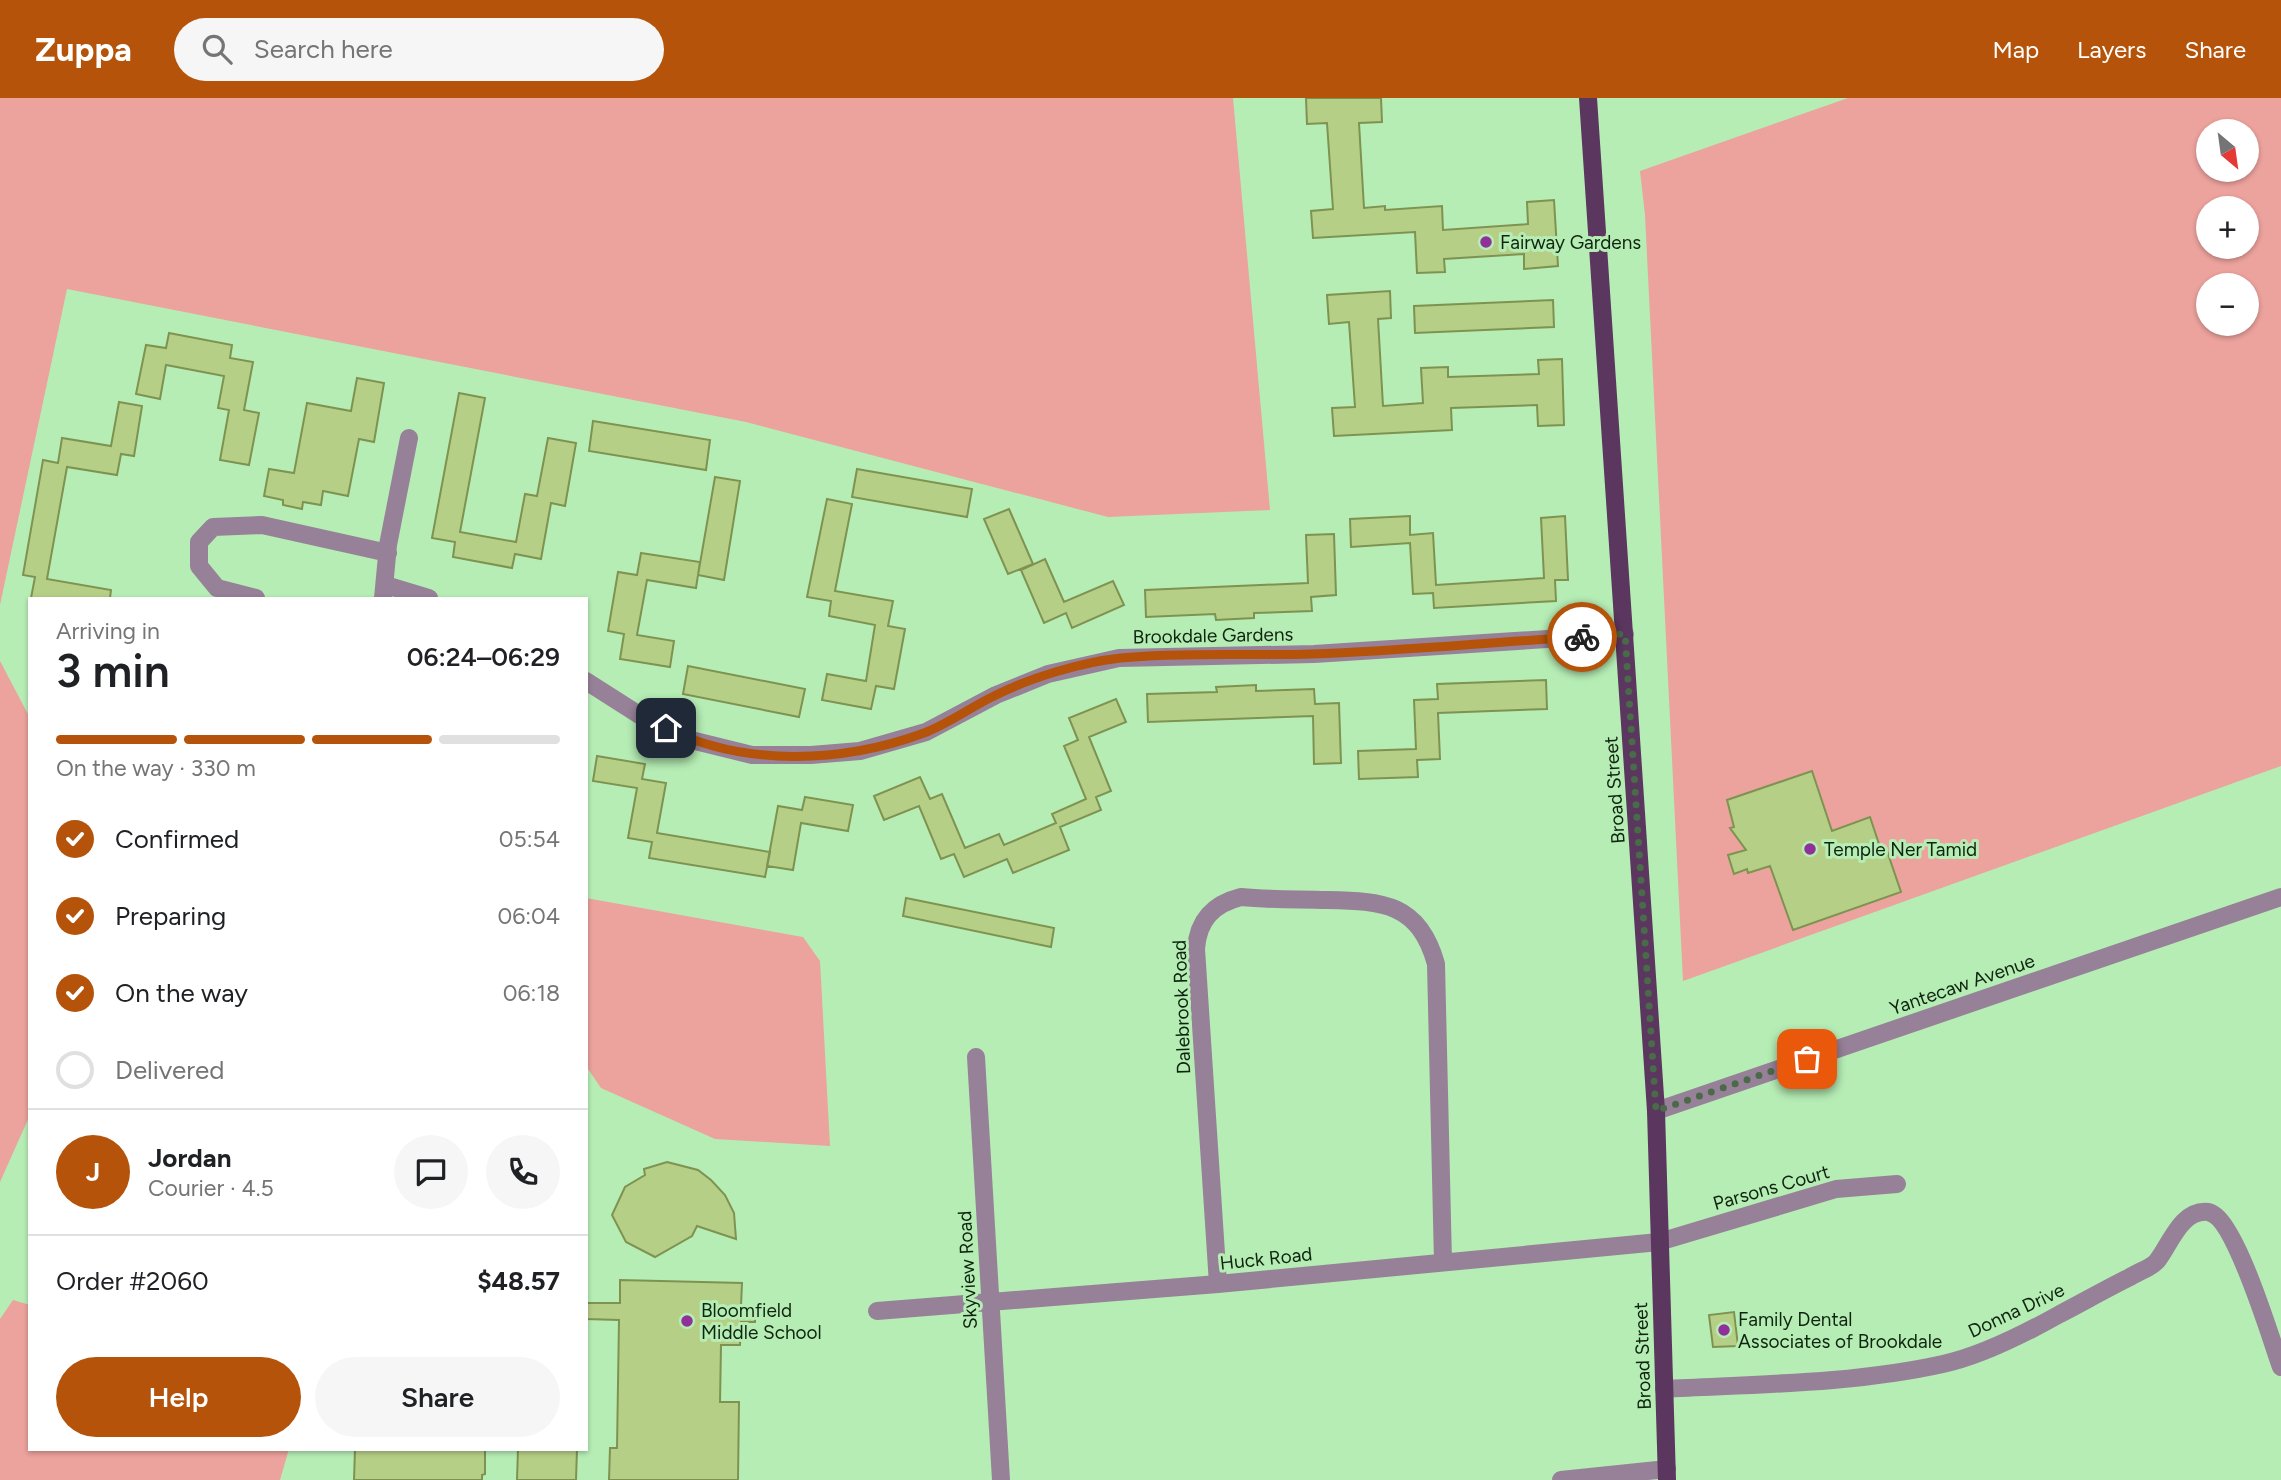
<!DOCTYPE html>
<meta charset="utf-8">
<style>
:root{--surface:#fff;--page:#f6f6f6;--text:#202124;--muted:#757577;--line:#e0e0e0;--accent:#b45309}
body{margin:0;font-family:Figtree,sans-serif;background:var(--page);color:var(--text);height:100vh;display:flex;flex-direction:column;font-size:26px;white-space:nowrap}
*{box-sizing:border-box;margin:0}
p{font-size:23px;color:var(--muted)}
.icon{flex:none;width:38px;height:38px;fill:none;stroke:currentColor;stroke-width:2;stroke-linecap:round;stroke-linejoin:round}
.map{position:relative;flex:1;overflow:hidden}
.panel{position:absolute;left:28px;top:499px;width:560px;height:854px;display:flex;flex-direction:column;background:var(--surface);border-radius:0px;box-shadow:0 2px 5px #0004}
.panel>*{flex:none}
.needle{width:46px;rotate:151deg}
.controls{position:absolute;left:2196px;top:21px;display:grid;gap:14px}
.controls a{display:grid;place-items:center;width:63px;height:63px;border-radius:50%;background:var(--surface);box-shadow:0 2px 5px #0004;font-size:35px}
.pin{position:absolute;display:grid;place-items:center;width:60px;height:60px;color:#fff;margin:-30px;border-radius:14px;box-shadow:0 4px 10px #0006}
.courier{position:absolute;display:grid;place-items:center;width:70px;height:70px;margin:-35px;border:5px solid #b45309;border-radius:50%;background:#fff;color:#222;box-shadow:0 2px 9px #0007}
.overview em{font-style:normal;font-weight:600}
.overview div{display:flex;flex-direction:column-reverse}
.overview{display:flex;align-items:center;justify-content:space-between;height:119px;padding:0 28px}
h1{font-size:46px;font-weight:600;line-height:52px}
.bar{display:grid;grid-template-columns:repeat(4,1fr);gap:10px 7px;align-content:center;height:84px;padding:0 28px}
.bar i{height:9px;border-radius:5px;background:var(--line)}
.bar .active{background:var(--accent)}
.bar p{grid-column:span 4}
.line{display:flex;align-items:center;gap:18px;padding:0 28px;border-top:2px solid var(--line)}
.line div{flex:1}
.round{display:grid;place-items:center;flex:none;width:74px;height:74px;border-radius:37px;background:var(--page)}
ol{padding:0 28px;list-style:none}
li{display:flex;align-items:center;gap:21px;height:77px}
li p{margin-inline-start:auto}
li .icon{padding:7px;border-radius:50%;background:var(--accent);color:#fff;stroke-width:4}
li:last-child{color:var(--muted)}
li i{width:38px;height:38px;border:4px solid var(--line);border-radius:50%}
.button{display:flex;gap:14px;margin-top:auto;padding:14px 28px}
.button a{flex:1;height:80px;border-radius:42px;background:var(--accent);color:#fff;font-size:28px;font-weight:600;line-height:80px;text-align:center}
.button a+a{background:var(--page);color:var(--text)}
header{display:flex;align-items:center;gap:42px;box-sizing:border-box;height:98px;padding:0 35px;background:var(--accent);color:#fff}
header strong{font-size:33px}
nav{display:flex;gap:38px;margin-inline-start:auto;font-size:24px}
.search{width:490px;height:63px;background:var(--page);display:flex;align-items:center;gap:18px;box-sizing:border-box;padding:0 24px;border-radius:38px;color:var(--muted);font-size:26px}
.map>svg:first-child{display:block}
.green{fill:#eca29d;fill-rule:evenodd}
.building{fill:#b6cf86;stroke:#7e9351;stroke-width:2}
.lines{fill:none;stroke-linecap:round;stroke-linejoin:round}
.minor{stroke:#978198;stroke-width:18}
.primary{stroke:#5b365f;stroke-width:18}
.done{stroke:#4a6b4a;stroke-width:7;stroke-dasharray:0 12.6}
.route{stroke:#b45309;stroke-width:9}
.poi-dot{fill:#90319a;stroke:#b6edb5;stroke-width:2.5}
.labels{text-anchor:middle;stroke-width:6;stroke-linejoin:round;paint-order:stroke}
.poi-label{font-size:19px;fill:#102510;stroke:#b6edb5;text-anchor:start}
.street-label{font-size:19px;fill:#102510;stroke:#b6edb5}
</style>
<header>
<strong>Zuppa</strong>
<div class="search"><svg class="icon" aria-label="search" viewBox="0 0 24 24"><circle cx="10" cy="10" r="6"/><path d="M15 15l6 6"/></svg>Search here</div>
<nav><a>Map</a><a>Layers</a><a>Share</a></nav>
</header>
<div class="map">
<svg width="2281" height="1382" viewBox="0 0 2281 1382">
<rect width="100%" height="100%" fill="#b6edb5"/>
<path class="green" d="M 0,0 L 1233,0 L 1270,412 L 1108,419 L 746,324 L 67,191 L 0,507 Z
M 1848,0 L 2281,0 L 2281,668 L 1683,883 L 1645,117 L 1640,73 ZM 2208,33 L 2247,33 L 2247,72 L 2208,72 ZM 2208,110 L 2247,110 L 2247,149 L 2208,149 ZM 2208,187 L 2247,187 L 2247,226 L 2208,226 Z
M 0,563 L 30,620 L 30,1017 L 0,1084 Z
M 586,800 L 803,839 L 820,863 L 830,1048 L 715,1041 L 601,990 L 586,968 Z
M 13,1202 L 30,1207 L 30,1351 L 289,1351 L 280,1382 L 0,1382 L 0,1221 Z"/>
<path class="building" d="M 1306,0 L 1381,0 L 1382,24 L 1359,25 L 1364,110 L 1385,108 L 1385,112 L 1442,108 L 1443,132 L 1528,126 L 1527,104 L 1554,102 L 1558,168 L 1524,171 L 1524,156 L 1444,161 L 1445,174 L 1417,175 L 1415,134 L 1313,140 L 1311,113 L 1333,111 L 1327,25 L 1307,26 Z
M 1390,193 L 1391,220 L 1378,221 L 1383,308 L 1423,305 L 1421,270 L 1448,269 L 1448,279 L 1539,276 L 1538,262 L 1562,261 L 1564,327 L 1538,328 L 1537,307 L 1451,310 L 1452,332 L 1334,338 L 1332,310 L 1355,309 L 1349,224 L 1329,226 L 1327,197 Z
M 1553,202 L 1554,229 L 1415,235 L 1414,208 Z
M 169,235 L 232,247 L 230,260 L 253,264 L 244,312 L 259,315 L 249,367 L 220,362 L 229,312 L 218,310 L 224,278 L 166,267 L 160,301 L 136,296 L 146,247 L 166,250 Z
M 357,280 L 384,285 L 374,344 L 359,341 L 348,398 L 323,393 L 321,407 L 303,404 L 302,411 L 283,407 L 283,402 L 264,398 L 269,371 L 294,375 L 307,305 L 351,313 Z
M 459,295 L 485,300 L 460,434 L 516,444 L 525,396 L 537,398 L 548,340 L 576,345 L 565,408 L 551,405 L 541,461 L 515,456 L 512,470 L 453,459 L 455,444 L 432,440 Z
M 119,304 L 142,308 L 134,358 L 121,356 L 117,377 L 67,369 L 47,481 L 111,492 L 110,500 L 31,500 L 35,479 L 23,477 L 43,362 L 58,365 L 62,340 L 111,348 Z
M 593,323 L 710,342 L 706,372 L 589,353 Z
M 857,371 L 972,391 L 967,419 L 852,399 Z
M 715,379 L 740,383 L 724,482 L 698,477 Z
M 827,401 L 852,406 L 835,493 L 893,503 L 888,528 L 905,531 L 894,591 L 876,588 L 871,611 L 822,602 L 827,576 L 866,583 L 875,527 L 829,518 L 831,503 L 807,499 Z
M 1009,411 L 1033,466 L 1008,476 L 984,421 Z
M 1410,418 L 1410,437 L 1433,435 L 1436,487 L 1544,480 L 1541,420 L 1565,418 L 1568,482 L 1555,482 L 1556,503 L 1434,510 L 1433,495 L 1413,496 L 1410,445 L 1351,449 L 1350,421 Z
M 1334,436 L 1336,497 L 1311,499 L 1312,513 L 1254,515 L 1254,520 L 1216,522 L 1215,516 L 1146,519 L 1145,492 L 1308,485 L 1306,437 Z
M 641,455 L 700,464 L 696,490 L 647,482 L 637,537 L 674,543 L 670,569 L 620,561 L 624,536 L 608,533 L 618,474 L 637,477 Z
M 1045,461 L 1064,504 L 1113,483 L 1124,507 L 1072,530 L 1066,515 L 1044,525 L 1021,472 Z
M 688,568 L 805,591 L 799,619 L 683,596 Z
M 1546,582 L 1547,611 L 1438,615 L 1440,661 L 1417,662 L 1418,679 L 1359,681 L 1358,653 L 1416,651 L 1414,602 L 1438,601 L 1437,586 Z
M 1256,587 L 1256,593 L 1314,591 L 1315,606 L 1339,605 L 1341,665 L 1314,666 L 1313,618 L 1148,624 L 1147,596 L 1217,594 L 1216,589 Z
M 1116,601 L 1126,624 L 1089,639 L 1111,693 L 1096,699 L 1101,712 L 1060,729 L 1069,752 L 1013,775 L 1007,761 L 964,779 L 954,756 L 941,761 L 919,708 L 884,722 L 874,698 L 920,679 L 930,701 L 942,696 L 965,750 L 999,736 L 1004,747 L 1056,725 L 1052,716 L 1086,701 L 1064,648 L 1078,642 L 1069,620 Z
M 597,658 L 645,666 L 642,681 L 666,685 L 657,735 L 770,754 L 765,779 L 649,760 L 652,744 L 628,740 L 637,690 L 593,683 Z
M 1812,673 L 1832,733 L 1870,719 L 1882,755 L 1887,753 L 1901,794 L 1793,832 L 1770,768 L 1748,775 L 1747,771 L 1734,776 L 1728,757 L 1746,752 L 1730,730 L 1734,729 L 1727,702 Z
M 805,699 L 853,707 L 848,733 L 801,725 L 793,772 L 767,768 L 778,708 L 802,712 Z
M 906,800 L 1054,830 L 1051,849 L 903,818 Z
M 667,1064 L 698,1072 L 711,1082 L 725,1097 L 734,1115 L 736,1141 L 697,1128 L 692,1138 L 655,1159 L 626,1144 L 612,1117 L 625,1089 L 645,1077 L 644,1071 Z
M 620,1182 L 742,1185 L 741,1208 L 755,1209 L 755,1224 L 741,1224 L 740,1247 L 721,1247 L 720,1304 L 739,1304 L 738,1382 L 609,1382 L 610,1350 L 617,1350 L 619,1222 L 586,1221 L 586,1205 L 620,1205 Z
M 1734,1214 L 1738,1248 L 1713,1249 L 1709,1217 Z
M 355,1351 L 485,1351 L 485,1376 L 482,1377 L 482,1382 L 354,1382 Z
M 518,1351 L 577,1351 L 576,1382 L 517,1382 Z"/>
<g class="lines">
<path class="minor" d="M 386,487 L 429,500
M 256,500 L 217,490 L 199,468 L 199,444 L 213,429 L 262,427 L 388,455
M 383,500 L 388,447 L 409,340
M 586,583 L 644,620 L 687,641 L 752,657 L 811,657 L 860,653 L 926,634 L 996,597 L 1048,576 L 1119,560 L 1314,556 L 1625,536
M 976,959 L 1001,1382
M 1656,1013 L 2281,799
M 1218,1186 L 1196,851 C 1198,822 1213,806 1241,799 C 1270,802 1299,801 1327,802 C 1383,803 1419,805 1436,866 L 1443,1164
M 877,1213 L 1218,1186 L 1659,1144 L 1836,1091 L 1897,1086
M 1664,1291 C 1757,1286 1853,1286 1943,1266 C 1981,1258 2026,1235 2060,1216 C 2083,1204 2106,1191 2130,1179 C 2138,1174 2151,1170 2157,1163 C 2170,1147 2181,1111 2208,1114 C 2235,1118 2271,1242 2281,1269
M 1561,1382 L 1667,1371"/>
<path class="primary" d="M 1588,0 L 1656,1013 L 1667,1382"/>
</g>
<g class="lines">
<path class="done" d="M 1582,539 L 1625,536 L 1656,1013 L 1807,961"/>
<path class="route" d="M 666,630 C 744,669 843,665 924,635 C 948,626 971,609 994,598 C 1029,580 1082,564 1121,560 C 1183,554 1249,558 1312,556 C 1402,553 1492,544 1582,539"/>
</g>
<g class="poi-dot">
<circle cx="1486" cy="144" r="7"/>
<circle cx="1810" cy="751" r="7"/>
<circle cx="687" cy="1223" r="7"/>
<circle cx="1724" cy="1232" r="7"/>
</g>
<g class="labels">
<g class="poi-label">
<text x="1500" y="151">Fairway Gardens</text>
<text x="1824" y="758">Temple Ner Tamid</text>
<text x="701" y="1219">Bloomfield<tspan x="701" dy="22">Middle School</tspan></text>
<text x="1738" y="1228">Family Dental<tspan x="1738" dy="22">Associates of Brookdale</tspan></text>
</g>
<g class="street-label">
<text transform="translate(1213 537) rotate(-1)" y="7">Brookdale Gardens</text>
<text transform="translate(1614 692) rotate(-94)" y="7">Broad Street</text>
<text transform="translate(1962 886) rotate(-19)" y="7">Yantecaw Avenue</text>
<text transform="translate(1181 909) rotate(-92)" y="7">Dalebrook Road</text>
<text transform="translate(1771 1089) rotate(-16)" y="7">Parsons Court</text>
<text transform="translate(1266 1160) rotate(-6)" y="7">Huck Road</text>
<text transform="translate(967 1172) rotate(-93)" y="7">Skyview Road</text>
<text transform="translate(2016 1212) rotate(-25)" y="7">Donna Drive</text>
<text transform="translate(1642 1258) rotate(-92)" y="7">Broad Street</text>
</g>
</g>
</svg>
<div class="controls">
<a><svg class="needle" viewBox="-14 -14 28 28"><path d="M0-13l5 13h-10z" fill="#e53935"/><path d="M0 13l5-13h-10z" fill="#757577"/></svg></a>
<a>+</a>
<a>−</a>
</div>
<div class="pin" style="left:1807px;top:961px;background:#ea580c"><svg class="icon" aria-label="bag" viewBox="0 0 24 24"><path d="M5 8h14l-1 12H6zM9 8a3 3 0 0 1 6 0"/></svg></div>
<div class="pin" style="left:666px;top:630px;background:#1f2937"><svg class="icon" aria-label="home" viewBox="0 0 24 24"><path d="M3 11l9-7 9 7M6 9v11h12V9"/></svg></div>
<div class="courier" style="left:1582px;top:539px"><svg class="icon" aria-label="bike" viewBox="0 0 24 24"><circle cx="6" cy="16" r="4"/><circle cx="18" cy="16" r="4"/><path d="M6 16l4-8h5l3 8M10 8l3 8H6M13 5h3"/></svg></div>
<section class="panel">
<div class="overview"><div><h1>3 min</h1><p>Arriving in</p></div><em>06:24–06:29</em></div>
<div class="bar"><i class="active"></i><i class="active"></i><i class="active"></i><i></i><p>On the way · 330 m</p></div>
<ol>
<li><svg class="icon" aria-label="check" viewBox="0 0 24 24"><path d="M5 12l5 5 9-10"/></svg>Confirmed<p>05:54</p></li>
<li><svg class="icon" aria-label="check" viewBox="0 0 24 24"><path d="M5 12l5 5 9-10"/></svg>Preparing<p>06:04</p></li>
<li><svg class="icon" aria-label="check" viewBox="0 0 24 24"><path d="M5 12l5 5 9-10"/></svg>On the way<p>06:18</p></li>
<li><i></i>Delivered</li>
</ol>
<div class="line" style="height:126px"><b class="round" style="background:var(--accent);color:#fff">J</b><div><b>Jordan</b><p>Courier · 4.5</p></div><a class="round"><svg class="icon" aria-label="chat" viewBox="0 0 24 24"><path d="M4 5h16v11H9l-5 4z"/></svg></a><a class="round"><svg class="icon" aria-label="phone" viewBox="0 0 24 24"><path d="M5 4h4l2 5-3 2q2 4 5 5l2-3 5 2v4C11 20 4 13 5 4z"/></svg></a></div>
<div class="line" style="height:91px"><div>Order #2060</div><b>$48.57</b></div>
<div class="button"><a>Help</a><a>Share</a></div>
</section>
</div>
